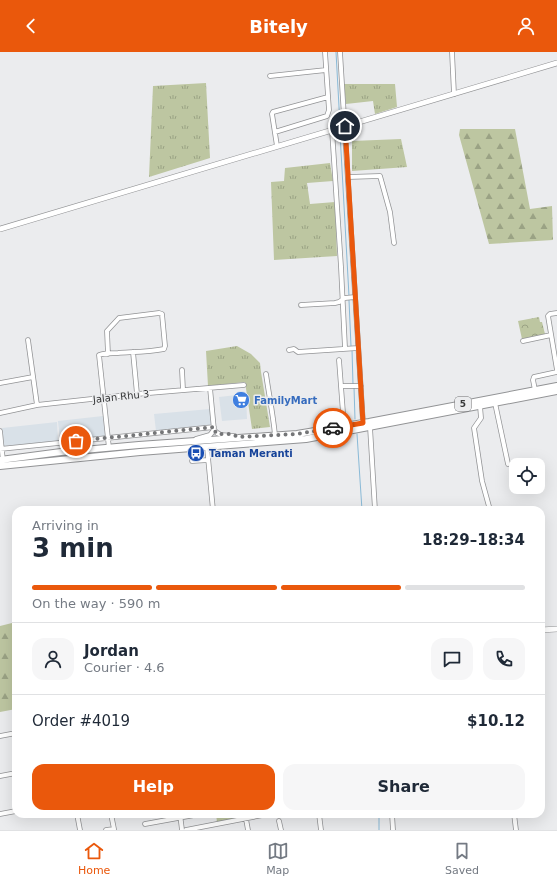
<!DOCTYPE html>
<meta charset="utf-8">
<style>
:root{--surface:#fff;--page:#f6f6f7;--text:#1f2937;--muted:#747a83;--line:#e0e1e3;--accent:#ea580c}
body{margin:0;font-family:"DejaVu Sans",sans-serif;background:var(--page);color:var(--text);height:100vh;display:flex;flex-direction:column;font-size:15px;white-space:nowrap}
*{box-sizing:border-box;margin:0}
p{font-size:13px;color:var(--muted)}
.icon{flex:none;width:22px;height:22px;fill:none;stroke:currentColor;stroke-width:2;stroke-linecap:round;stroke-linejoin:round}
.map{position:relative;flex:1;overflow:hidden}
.drawer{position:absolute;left:12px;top:454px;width:533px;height:312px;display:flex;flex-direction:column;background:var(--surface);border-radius:12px;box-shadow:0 4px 16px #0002}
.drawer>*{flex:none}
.controls{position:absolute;left:509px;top:406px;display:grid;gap:8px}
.controls a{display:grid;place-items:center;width:36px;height:36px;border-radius:8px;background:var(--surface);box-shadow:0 4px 16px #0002;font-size:20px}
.pin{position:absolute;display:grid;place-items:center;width:34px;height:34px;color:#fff;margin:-17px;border:2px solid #fff;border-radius:50%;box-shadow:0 1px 4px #0007}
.courier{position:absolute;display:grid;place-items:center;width:40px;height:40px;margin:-20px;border:3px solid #ea580c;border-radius:50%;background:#fff;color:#222;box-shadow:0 1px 5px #0007}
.summary em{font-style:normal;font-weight:600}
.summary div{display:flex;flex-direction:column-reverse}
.summary{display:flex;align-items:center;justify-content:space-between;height:68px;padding:0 20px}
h1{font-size:26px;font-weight:600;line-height:30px}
.bar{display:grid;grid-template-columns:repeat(4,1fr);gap:6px 4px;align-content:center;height:48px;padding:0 20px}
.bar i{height:5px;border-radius:3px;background:var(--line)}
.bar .on{background:var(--accent)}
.bar p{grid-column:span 4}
.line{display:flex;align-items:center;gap:10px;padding:0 20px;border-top:1px solid var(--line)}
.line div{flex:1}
.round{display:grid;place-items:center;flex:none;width:42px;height:42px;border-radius:12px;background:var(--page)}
.cta{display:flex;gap:8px;margin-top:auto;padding:8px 20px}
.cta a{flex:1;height:46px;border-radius:12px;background:var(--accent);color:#fff;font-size:16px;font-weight:600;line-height:46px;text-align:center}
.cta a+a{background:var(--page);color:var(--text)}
header{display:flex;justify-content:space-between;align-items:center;height:52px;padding:0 20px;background:var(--accent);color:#fff;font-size:18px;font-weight:600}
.dock{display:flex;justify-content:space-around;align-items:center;height:56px;border-top:1px solid var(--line);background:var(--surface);font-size:11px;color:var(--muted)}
.dock a{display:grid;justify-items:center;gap:2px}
.dock .on{color:var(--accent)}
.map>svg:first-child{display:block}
.built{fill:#d9e1e8}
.grass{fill:url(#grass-tufts)}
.forest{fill:url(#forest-firs)}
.park{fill:url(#park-crowns)}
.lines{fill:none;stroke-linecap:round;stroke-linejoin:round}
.stream{stroke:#8abad7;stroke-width:1}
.minor-casing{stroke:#929395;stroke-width:5.5}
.tertiary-casing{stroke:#929395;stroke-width:6}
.trunk-casing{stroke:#929395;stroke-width:8}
.minor{stroke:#fff;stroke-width:4}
.tertiary{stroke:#fff;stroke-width:5}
.trunk{stroke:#fff;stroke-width:6}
.done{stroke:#757678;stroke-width:4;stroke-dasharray:0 7.2}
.route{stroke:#ea580c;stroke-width:5}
.labels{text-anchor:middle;stroke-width:3;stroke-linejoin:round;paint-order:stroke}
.shield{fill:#ebecee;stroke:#6c6d6f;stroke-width:1}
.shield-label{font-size:9px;font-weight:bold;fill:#363738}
.street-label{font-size:10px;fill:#363738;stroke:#ebecee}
.shop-label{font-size:10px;font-weight:bold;fill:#366cbe;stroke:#ebecee;text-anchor:start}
.transit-label{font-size:10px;font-weight:bold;fill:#164399;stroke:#ebecee;text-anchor:start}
</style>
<header><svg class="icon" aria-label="back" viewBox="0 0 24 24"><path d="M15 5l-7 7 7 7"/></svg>Bitely<svg class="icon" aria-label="person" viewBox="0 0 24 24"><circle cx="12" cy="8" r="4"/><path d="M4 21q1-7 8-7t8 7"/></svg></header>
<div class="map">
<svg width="557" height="778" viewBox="0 0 557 778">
<defs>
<pattern id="grass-tufts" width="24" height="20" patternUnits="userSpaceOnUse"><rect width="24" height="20" fill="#bdc6a1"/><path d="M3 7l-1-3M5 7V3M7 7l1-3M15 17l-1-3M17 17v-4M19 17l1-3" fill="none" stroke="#9aa284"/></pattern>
<pattern id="forest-firs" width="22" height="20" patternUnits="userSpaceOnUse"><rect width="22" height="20" fill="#bdc6a1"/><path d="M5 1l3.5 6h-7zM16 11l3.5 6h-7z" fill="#9aa284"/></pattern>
<pattern id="park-crowns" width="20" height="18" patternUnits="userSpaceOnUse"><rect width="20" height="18" fill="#bdc6a1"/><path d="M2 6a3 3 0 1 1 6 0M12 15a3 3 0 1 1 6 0" fill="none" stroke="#9aa284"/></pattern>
</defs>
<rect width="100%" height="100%" fill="#ebecee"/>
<path class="built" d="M 246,342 L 247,367 L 222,369 L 219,345 Z
M 210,357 L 212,374 L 156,379 L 154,362 Z
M 103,364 L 105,384 L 60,389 L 58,369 Z
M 57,370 L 58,389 L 4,394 L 2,376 Z"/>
<path class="grass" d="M 206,31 L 210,106 L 149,125 L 153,34 Z
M 344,32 L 395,32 L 397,55 L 375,62 L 373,49 L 346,52 Z
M 401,87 L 407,115 L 352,119 L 352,89 Z
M 330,111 L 333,129 L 307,131 L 310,152 L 335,150 L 337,204 L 274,208 L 271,130 L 284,129 L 285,116 Z
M 237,294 L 251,302 L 260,311 L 261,320 L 270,375 L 252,377 L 245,330 L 208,334 L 206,299 Z"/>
<path class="forest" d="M 460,77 L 515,77 L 530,157 L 552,154 L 553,188 L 489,192 L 459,83 Z
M 16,570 L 16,657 L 0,660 L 0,574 Z"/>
<path class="park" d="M 539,265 L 540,270 L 542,270 L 545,282 L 522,287 L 518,269 Z
M 216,762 L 255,762 L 217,770 Z"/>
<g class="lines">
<path class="stream" d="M 336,0 L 340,73
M 340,81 L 349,244
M 349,248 L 351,294
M 352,298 L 353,332
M 354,335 L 355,367
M 357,382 L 362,458
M 379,762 L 379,778"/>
<defs>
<path id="minor" d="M 340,0 L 363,371
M 452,0 L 454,42
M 270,24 L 326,18
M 332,78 L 341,215 L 345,296
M 275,80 L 327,64 L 329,58 L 325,0
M 277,94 L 272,62 L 273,60 L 328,45
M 348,125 L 380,124 L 390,160 L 394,191
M 301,253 L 335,251 L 339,250 L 345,246 L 355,245
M 557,261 L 550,262 L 548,264 L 557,318
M 28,288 L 37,353
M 523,289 L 551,283
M 289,298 L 294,297 L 298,300 L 358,296
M 133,300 L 137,342
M 108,302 L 107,279 L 119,266 L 159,261 L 162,262 L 165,294 L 164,297 C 149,300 133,300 118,301 C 112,301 104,301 99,303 L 109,396
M 339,308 L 344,374
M 182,318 L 183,338
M 266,322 C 269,343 273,362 275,383
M 0,331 L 33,325
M 341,334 L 361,334
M 535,338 L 533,328 L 534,325 L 557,320
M 495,351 L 508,412
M 480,354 L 481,366 L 474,376 L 482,429 L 490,458
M 0,361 L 37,353 L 137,342 L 244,333
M 370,375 L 375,458
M 214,378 C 220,386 229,382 238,385
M 0,379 L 3,409
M 196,387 L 210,383 L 214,378 L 210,336
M 207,395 L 213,458
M 0,397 L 214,375
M 192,409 L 208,408
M 0,684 L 16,681
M 0,724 L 16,721
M 0,762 L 16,759
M 77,762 L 80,778
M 180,762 L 182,778
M 319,762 L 321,778
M 392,762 L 393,778
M 514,762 L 516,778
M 246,767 L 248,778
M 279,769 L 281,778
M 145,772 L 200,762
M 106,778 L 114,777 L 111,762
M 186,778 L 268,762"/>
<path id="tertiary" d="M 0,177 L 557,11
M 541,578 L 557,577"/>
<path id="trunk" d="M 0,408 L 61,400 L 139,393 L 297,382 L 369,370 L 557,334
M 0,414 L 140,400 L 306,387 L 557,339"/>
</defs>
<use href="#minor" class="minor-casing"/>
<use href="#tertiary" class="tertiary-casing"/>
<use href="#trunk" class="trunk-casing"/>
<use href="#minor" class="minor"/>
<use href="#tertiary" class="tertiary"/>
<use href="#trunk" class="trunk"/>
</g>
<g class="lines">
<path class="done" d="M 76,389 L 214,375 L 214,378 L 217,382 L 232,382 L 238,385 L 297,382 L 333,376"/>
<path class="route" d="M 333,376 L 363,371 L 345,74"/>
</g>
<defs>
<symbol id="supermarket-disc" viewBox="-11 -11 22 22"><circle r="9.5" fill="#3f7fe0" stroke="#ebecee"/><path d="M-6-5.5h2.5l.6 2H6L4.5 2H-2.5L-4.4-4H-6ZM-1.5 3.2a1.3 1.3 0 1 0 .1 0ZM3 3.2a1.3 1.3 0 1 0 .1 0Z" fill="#fff"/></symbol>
<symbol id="bus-disc" viewBox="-11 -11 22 22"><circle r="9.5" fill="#1a4fb4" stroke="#ebecee"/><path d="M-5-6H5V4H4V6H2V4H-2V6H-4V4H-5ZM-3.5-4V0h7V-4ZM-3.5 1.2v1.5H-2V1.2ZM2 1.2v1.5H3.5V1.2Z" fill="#fff"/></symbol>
</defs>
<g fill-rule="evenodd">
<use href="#supermarket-disc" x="231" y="338" width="20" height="20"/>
<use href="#bus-disc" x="186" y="391" width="20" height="20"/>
</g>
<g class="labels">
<rect class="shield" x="455" y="345" width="16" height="14" rx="3"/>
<g class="shield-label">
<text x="463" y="355">5</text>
</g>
<g class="street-label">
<text transform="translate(121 344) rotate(-6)" y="4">Jalan Rhu 3</text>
</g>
<g class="shop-label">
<text x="254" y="352">FamilyMart</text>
</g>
<g class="transit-label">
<text x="209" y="405">Taman Meranti</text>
</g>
</g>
</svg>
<div class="controls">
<a><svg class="icon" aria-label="locate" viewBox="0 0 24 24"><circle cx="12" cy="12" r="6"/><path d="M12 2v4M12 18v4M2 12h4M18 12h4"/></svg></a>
</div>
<div class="pin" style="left:76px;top:389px;background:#ea580c"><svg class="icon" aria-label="bag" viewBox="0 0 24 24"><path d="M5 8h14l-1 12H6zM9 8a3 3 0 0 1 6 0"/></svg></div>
<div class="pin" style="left:345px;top:74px;background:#1f2937"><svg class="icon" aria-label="home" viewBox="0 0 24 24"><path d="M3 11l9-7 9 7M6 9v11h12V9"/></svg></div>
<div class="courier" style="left:333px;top:376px"><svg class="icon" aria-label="car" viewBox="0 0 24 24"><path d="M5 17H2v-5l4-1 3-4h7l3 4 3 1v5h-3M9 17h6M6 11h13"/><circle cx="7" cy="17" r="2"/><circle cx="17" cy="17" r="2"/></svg></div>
<section class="drawer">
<div class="summary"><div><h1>3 min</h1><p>Arriving in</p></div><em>18:29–18:34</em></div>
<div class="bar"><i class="on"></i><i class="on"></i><i class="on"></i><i></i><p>On the way · 590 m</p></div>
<div class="line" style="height:72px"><a class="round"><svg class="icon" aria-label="person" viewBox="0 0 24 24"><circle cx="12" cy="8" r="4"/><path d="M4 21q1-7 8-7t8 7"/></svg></a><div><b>Jordan</b><p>Courier · 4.6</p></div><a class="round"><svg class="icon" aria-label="chat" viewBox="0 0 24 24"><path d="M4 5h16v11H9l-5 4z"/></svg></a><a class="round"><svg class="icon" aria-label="phone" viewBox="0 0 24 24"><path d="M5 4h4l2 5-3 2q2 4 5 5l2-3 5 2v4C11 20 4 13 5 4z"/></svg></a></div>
<div class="line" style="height:52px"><div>Order #4019</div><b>$10.12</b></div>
<div class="cta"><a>Help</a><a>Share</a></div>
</section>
</div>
<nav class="dock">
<a class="on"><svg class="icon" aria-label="home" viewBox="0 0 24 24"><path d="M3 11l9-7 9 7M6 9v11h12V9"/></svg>Home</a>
<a><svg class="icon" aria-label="map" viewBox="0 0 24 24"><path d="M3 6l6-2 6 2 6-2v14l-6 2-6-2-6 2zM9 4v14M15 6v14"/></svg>Map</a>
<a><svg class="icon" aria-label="saved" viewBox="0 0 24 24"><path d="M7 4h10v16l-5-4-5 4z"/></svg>Saved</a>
</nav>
